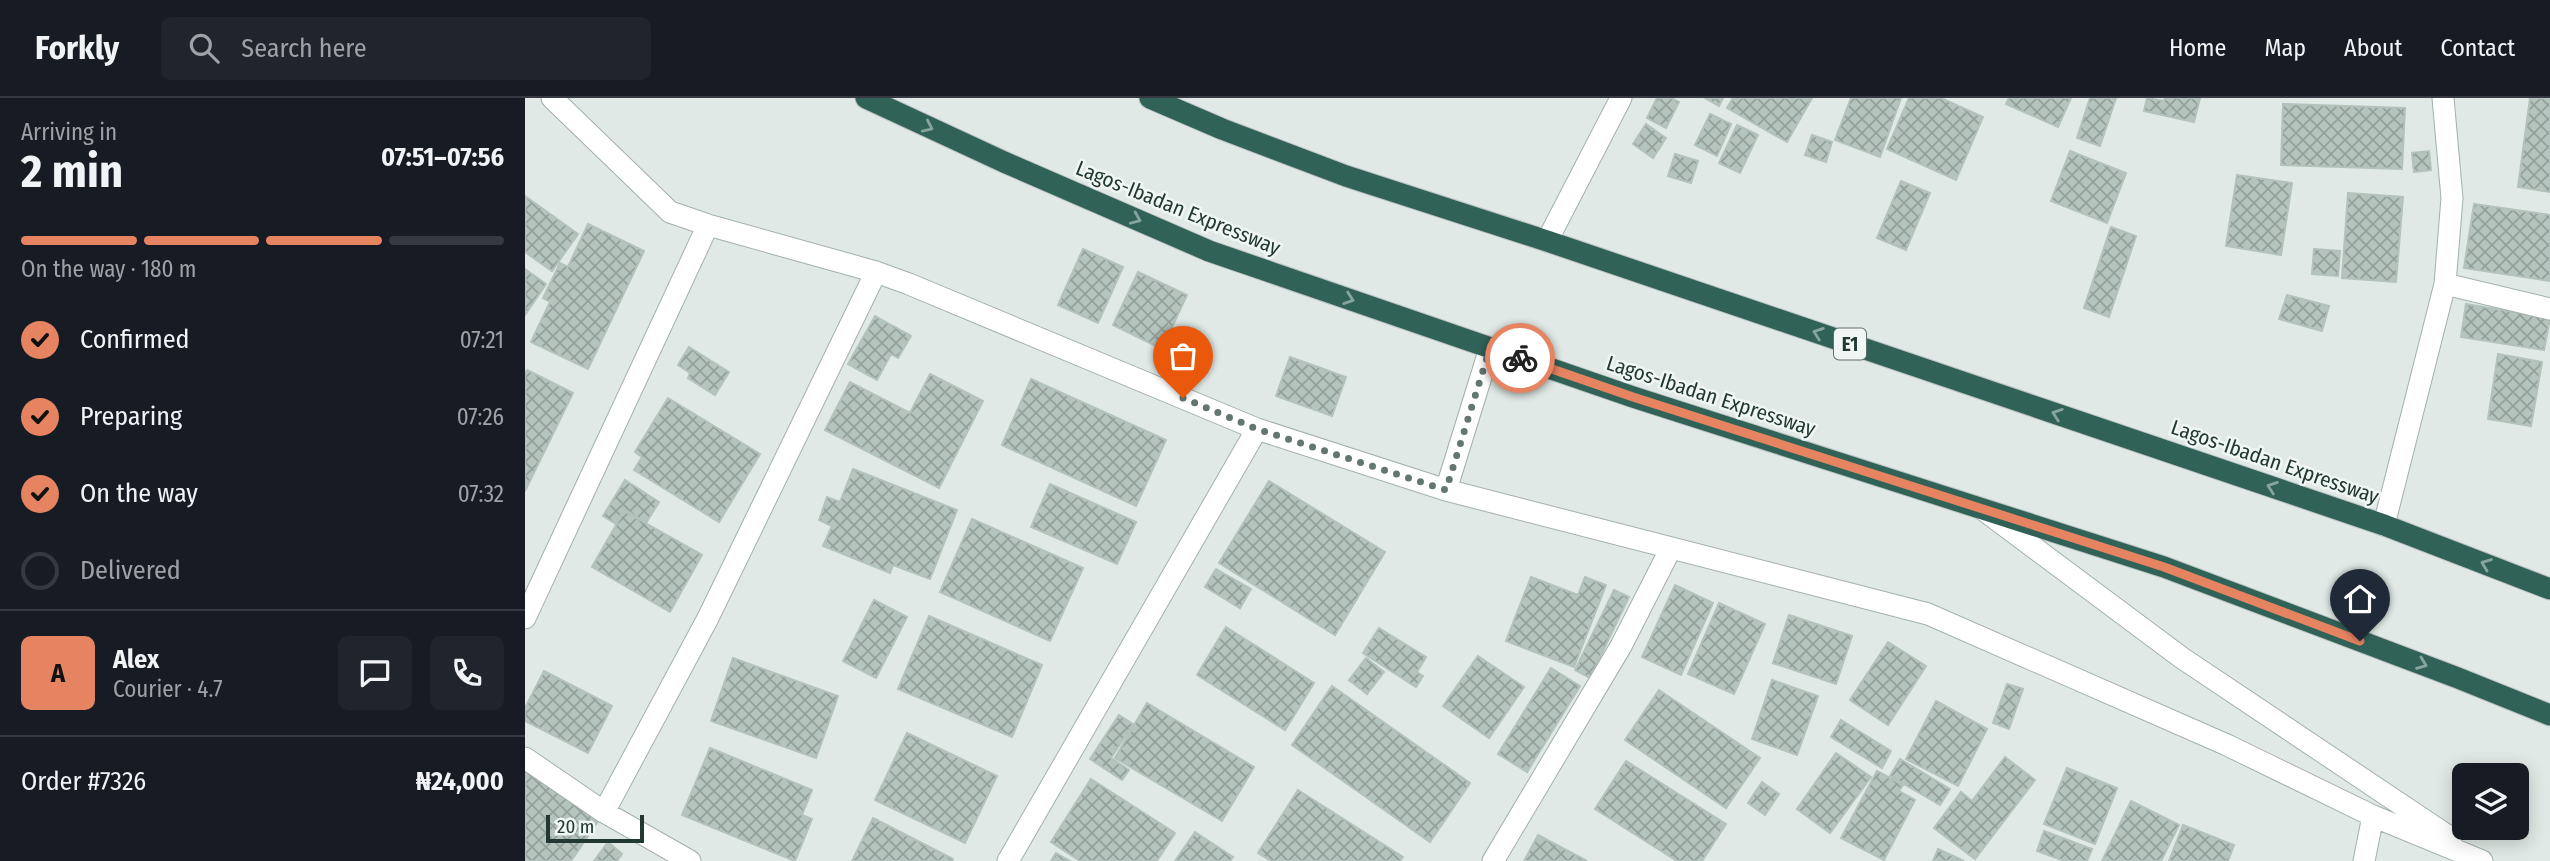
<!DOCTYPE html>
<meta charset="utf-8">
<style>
:root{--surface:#171b24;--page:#20242c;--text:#f1f3f6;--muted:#9ea1a6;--line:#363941;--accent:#e68462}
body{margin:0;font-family:"Fira Sans Condensed",sans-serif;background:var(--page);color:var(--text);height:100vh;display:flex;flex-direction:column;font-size:26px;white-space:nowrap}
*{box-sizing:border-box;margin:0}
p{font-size:23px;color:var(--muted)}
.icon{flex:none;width:38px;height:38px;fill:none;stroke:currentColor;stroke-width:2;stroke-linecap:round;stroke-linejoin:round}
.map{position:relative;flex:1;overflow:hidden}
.details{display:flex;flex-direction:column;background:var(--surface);width:525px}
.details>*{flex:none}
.fabs{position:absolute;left:1927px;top:665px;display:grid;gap:14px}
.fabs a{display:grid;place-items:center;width:77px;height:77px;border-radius:10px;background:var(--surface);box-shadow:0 4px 18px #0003;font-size:35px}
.scale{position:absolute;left:21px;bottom:18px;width:98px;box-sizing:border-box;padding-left:7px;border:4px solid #223833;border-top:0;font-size:19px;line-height:24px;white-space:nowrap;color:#223833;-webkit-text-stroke:5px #f0f6f3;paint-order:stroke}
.pin{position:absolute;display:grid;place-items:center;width:60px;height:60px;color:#fff;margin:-72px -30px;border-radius:50% 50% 50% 0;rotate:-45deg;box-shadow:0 0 7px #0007}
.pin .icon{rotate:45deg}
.courier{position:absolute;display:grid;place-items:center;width:70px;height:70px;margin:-35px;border:5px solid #e68462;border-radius:50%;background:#fff;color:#222;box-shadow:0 2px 9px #0007}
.headline em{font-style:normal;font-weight:700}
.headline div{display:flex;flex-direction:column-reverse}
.headline{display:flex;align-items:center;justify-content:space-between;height:119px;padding:0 21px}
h1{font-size:46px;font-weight:700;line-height:52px}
.bar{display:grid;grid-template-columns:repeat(4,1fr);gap:10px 7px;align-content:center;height:84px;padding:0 21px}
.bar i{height:9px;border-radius:5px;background:var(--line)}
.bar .selected{background:var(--accent)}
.bar p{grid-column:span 4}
.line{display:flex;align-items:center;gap:18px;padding:0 21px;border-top:2px solid var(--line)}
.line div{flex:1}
.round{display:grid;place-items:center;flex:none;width:74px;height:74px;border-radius:10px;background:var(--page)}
ol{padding:0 21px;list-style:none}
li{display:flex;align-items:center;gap:21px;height:77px}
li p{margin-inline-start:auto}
li .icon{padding:7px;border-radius:50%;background:var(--accent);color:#111;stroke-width:4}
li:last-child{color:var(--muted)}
li i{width:38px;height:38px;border:4px solid var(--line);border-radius:50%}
header{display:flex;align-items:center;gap:42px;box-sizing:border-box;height:98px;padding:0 35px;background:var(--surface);border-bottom:2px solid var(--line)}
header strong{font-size:33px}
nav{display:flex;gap:38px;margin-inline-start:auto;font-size:24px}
.search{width:490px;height:63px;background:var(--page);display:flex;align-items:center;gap:18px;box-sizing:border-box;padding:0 24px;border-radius:10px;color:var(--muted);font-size:26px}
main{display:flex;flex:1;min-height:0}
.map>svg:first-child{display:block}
.building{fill:url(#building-cross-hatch);stroke:#b3c2bc;stroke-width:2}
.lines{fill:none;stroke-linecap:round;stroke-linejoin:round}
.street-casing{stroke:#a3b0ac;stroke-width:23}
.highway-casing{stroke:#bdc3c2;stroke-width:23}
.street{stroke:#fff;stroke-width:21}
.highway{stroke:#316258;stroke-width:21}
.oneway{stroke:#87a59e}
.done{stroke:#647671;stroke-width:7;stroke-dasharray:0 12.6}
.route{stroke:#e68462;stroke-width:9}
.labels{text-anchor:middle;stroke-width:5;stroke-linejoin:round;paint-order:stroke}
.shield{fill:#f0f6f3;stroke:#60716d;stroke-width:2}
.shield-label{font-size:19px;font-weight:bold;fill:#223833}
.street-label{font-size:21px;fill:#223833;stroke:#f0f6f3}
</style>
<header>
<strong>Forkly</strong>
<div class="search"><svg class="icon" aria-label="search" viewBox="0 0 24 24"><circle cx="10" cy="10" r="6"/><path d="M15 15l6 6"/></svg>Search here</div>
<nav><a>Home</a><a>Map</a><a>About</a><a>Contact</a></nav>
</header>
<main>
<section class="details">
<div class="headline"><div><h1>2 min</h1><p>Arriving in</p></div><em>07:51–07:56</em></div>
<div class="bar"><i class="selected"></i><i class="selected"></i><i class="selected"></i><i></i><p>On the way · 180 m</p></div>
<ol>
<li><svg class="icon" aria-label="check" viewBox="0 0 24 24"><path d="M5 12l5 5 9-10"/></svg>Confirmed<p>07:21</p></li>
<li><svg class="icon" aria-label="check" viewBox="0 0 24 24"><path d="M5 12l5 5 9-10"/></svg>Preparing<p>07:26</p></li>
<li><svg class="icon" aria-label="check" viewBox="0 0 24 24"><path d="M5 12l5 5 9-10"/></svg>On the way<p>07:32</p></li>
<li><i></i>Delivered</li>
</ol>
<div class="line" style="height:126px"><b class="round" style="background:var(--accent);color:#111">A</b><div><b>Alex</b><p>Courier · 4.7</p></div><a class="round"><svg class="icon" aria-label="chat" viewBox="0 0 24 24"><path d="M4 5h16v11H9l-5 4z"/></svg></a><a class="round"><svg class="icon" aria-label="phone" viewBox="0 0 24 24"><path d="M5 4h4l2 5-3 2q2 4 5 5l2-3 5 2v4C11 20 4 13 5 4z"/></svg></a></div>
<div class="line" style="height:91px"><div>Order #7326</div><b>₦24,000</b></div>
</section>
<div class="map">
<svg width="2025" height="763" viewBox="0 0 2025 763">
<defs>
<pattern id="building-cross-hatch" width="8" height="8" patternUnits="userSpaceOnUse" patternTransform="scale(1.75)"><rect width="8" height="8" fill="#b6c4be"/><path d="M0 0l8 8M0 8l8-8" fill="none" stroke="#94a09b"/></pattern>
</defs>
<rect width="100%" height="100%" fill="#e0e9e5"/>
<path class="building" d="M 1132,0 L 1146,0 L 1154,4 L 1141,30 L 1122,20 Z
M 1180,0 L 1198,0 L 1194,8 Z
M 1208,0 L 1287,0 L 1262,44 L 1202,10 Z
M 1326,0 L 1376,0 L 1355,59 L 1310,42 Z
M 1384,0 L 1416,0 L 1458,19 L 1431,82 L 1362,51 Z
M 1484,0 L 1546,0 L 1533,29 L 1481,6 Z
M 1565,0 L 1591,0 L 1575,48 L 1552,40 Z
M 1622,0 L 1639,3 L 1640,0 L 1675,0 L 1669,24 L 1619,13 Z
M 2005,0 L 2025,0 L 2025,94 L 1993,89 Z
M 1758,6 L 1880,10 L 1877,71 L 1756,67 Z
M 1185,16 L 1206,26 L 1192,58 L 1170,47 Z
M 1121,26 L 1141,40 L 1128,60 L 1108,46 Z
M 1212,27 L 1233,37 L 1215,75 L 1194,65 Z
M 1287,37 L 1307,44 L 1301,64 L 1280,57 Z
M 1545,53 L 1601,75 L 1582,125 L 1526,103 Z
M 1904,53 L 1906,72 L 1889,74 L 1887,55 Z
M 1150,56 L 1173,63 L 1166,85 L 1143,78 Z
M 1712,77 L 1767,85 L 1756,157 L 1701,148 Z
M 1376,83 L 1405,95 L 1381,152 L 1352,140 Z
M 1823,95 L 1878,99 L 1871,184 L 1817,180 Z
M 0,98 L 53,136 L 27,173 L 0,154 Z
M 1949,106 L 2025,117 L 2025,183 L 1939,170 Z
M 63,126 L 119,153 L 63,271 L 6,244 L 25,204 L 18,200 L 35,165 L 43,169 Z
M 1586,129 L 1611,138 L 1584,219 L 1559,210 Z
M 558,151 L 598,169 L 573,225 L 533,207 Z
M 1789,151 L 1815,153 L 1813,178 L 1787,176 Z
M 0,171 L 21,186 L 0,217 Z
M 613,174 L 662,197 L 637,251 L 588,227 Z
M 1762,197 L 1804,208 L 1797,233 L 1754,221 Z
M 1941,206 L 2025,220 L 2019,252 L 1936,239 Z
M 350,218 L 386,238 L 373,260 L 366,256 L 352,282 L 323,266 Z
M 164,249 L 204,274 L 190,297 L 163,280 L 165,275 L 153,267 Z
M 1973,256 L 2017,264 L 2006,328 L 1963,321 Z
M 765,259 L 821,279 L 807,318 L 751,298 Z
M 2,272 L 48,295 L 0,393 L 0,275 Z
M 405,276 L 458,303 L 414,390 L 300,332 L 325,284 L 385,315 Z
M 506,281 L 641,342 L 611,408 L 477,347 Z
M 143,300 L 235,356 L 194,424 L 109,372 L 117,359 L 110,354 Z
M 328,371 L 432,412 L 405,481 L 368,467 L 365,475 L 298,448 L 307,428 L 294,422 L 302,399 L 315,404 Z
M 100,382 L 134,404 L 121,425 L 99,411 L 91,426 L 78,418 Z
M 744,383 L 860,454 L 810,537 L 694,465 Z
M 525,386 L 611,424 L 592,466 L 506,429 Z
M 99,413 L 177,457 L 145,514 L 67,469 Z
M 447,421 L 558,470 L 525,543 L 415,494 Z
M 691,471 L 726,491 L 715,510 L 680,489 Z
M 1006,479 L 1053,497 L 1060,479 L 1081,487 L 1049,569 L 981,543 Z
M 1150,487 L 1188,505 L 1156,577 L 1117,559 Z
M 1089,492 L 1104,499 L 1065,580 L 1050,572 Z
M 349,502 L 382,519 L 351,580 L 318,563 Z
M 1194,505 L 1240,526 L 1209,596 L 1163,576 Z
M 1264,517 L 1327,538 L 1311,586 L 1248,565 Z
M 404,518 L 517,567 L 487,639 L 373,591 Z
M 701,529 L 789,585 L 760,632 L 672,577 Z
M 854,530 L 901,559 L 892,574 L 898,578 L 891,589 L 838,555 Z
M 1363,544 L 1401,568 L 1363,627 L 1325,602 Z
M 953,558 L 999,589 L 964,640 L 918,608 Z
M 208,560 L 313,598 L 291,660 L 186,623 Z
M 841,560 L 859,574 L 842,596 L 824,582 Z
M 1026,570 L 1055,588 L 1002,674 L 973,656 Z
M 19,573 L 87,608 L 63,655 L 0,623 L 0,610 Z
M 1247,582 L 1293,598 L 1272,657 L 1227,641 Z
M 1482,586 L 1498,591 L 1484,631 L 1468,625 Z
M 807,588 L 945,685 L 905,744 L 767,647 Z
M 1134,592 L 1235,660 L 1201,710 L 1100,642 Z
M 1411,603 L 1462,631 L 1433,688 L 1381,661 Z
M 622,605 L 729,669 L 697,723 L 590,660 Z
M 594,617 L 608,626 L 586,660 L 604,672 L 597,682 L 565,661 Z
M 1316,622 L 1366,653 L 1357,670 L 1306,639 Z
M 382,635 L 472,678 L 440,745 L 350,702 Z
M 185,650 L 287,692 L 277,717 L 287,721 L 270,763 L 157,717 Z
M 1311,655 L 1346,679 L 1305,735 L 1272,711 Z
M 1480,659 L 1510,682 L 1450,761 L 1409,730 L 1436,694 L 1447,703 Z
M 1375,661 L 1425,691 L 1415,707 L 1365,678 Z
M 1101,663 L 1201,726 L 1177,763 L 1152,763 L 1070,711 Z
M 0,670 L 74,722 L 46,763 L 0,763 Z
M 1542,670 L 1592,690 L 1570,746 L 1519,726 Z
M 1352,673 L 1378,687 L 1374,693 L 1390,702 L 1359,762 L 1316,740 Z
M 566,681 L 650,735 L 632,763 L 555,763 L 526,744 Z
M 1237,684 L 1254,696 L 1240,717 L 1223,705 Z
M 773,692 L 878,759 L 875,763 L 746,763 L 733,755 Z
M 1606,703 L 1654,727 L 1636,763 L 1577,763 Z
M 348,720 L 428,761 L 427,763 L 327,763 Z
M 1658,727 L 1709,747 L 1703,763 L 1644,763 Z
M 1519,733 L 1567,751 L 1562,763 L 1539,763 L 1512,753 Z
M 670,734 L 708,759 L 705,763 L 650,763 Z
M 1013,737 L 1062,763 L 999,763 Z
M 83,744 L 97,756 L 92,763 L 69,763 Z
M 1413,751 L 1439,763 L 1408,763 Z
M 531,755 L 545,763 L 526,763 Z"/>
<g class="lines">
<defs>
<path id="street" d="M 27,0 L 145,114 L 183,127 L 351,174 L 384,186 L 732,331 L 921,392 L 1403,516 L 1702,647 L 1848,718 L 1957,763
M 1022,143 L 1096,0
M 1920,186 L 2025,211
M 921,392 L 965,250
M 1460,413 L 1657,560 L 1926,740
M 1859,427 L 1920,186 L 1927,100 L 1918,0
M 0,520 L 183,127
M 0,660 L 79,714 L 165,763
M 79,714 L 183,520 L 351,174
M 483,763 L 732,331
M 968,763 L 1096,548 L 1145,452
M 1839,763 L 1848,718"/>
<path id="highway" d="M 341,0 L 479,64 L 684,153 L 1108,299 L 1639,469 L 1933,580 L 2025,617
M 625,0 L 697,31 L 821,78 L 1022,143 L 1859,427 L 2025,491"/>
</defs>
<use href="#street" class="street-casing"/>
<use href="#highway" class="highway-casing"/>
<use href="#street" class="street"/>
<use href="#highway" class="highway"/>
</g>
<defs><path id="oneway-chevron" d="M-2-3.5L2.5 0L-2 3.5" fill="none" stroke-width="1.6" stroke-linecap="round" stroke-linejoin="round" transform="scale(1.75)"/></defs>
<g class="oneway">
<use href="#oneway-chevron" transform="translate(403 29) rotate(25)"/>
<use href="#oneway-chevron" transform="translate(611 121) rotate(23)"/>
<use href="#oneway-chevron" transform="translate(824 201) rotate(19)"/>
<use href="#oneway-chevron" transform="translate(1293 235) rotate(-161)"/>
<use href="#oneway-chevron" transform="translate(1532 316) rotate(-161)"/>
<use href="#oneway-chevron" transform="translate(1747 389) rotate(-161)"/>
<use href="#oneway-chevron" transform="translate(1961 466) rotate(-159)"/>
<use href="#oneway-chevron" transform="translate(1897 566) rotate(21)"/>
</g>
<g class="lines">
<path class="done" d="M 658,300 L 732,331 L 921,392 L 965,250 L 995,260"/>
<path class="route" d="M 995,260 L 1108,299 L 1639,469 L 1835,543"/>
</g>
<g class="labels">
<rect class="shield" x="1309" y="230.5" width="32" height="31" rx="5"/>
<g class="shield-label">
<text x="1325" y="253">E1</text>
</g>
<g class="street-label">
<text transform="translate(653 110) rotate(22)" y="7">Lagos-Ibadan Expressway</text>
<text transform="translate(1186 298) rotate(18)" y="7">Lagos-Ibadan Expressway</text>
<text transform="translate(1750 364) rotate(19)" y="7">Lagos-Ibadan Expressway</text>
</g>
</g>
</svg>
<div class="fabs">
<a><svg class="icon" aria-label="layers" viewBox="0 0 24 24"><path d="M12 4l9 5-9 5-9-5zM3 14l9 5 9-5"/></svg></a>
</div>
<div class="scale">20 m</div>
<div class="pin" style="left:658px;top:300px;background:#ea580c"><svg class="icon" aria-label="bag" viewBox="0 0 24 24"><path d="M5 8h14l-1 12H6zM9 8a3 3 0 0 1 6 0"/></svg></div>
<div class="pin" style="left:1835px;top:543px;background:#1f2937"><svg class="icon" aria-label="home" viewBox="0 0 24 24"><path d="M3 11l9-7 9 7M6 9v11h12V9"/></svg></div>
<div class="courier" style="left:995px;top:260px"><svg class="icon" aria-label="bike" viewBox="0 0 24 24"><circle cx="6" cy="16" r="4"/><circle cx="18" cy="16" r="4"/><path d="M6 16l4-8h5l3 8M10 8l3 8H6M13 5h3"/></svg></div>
</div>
</main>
